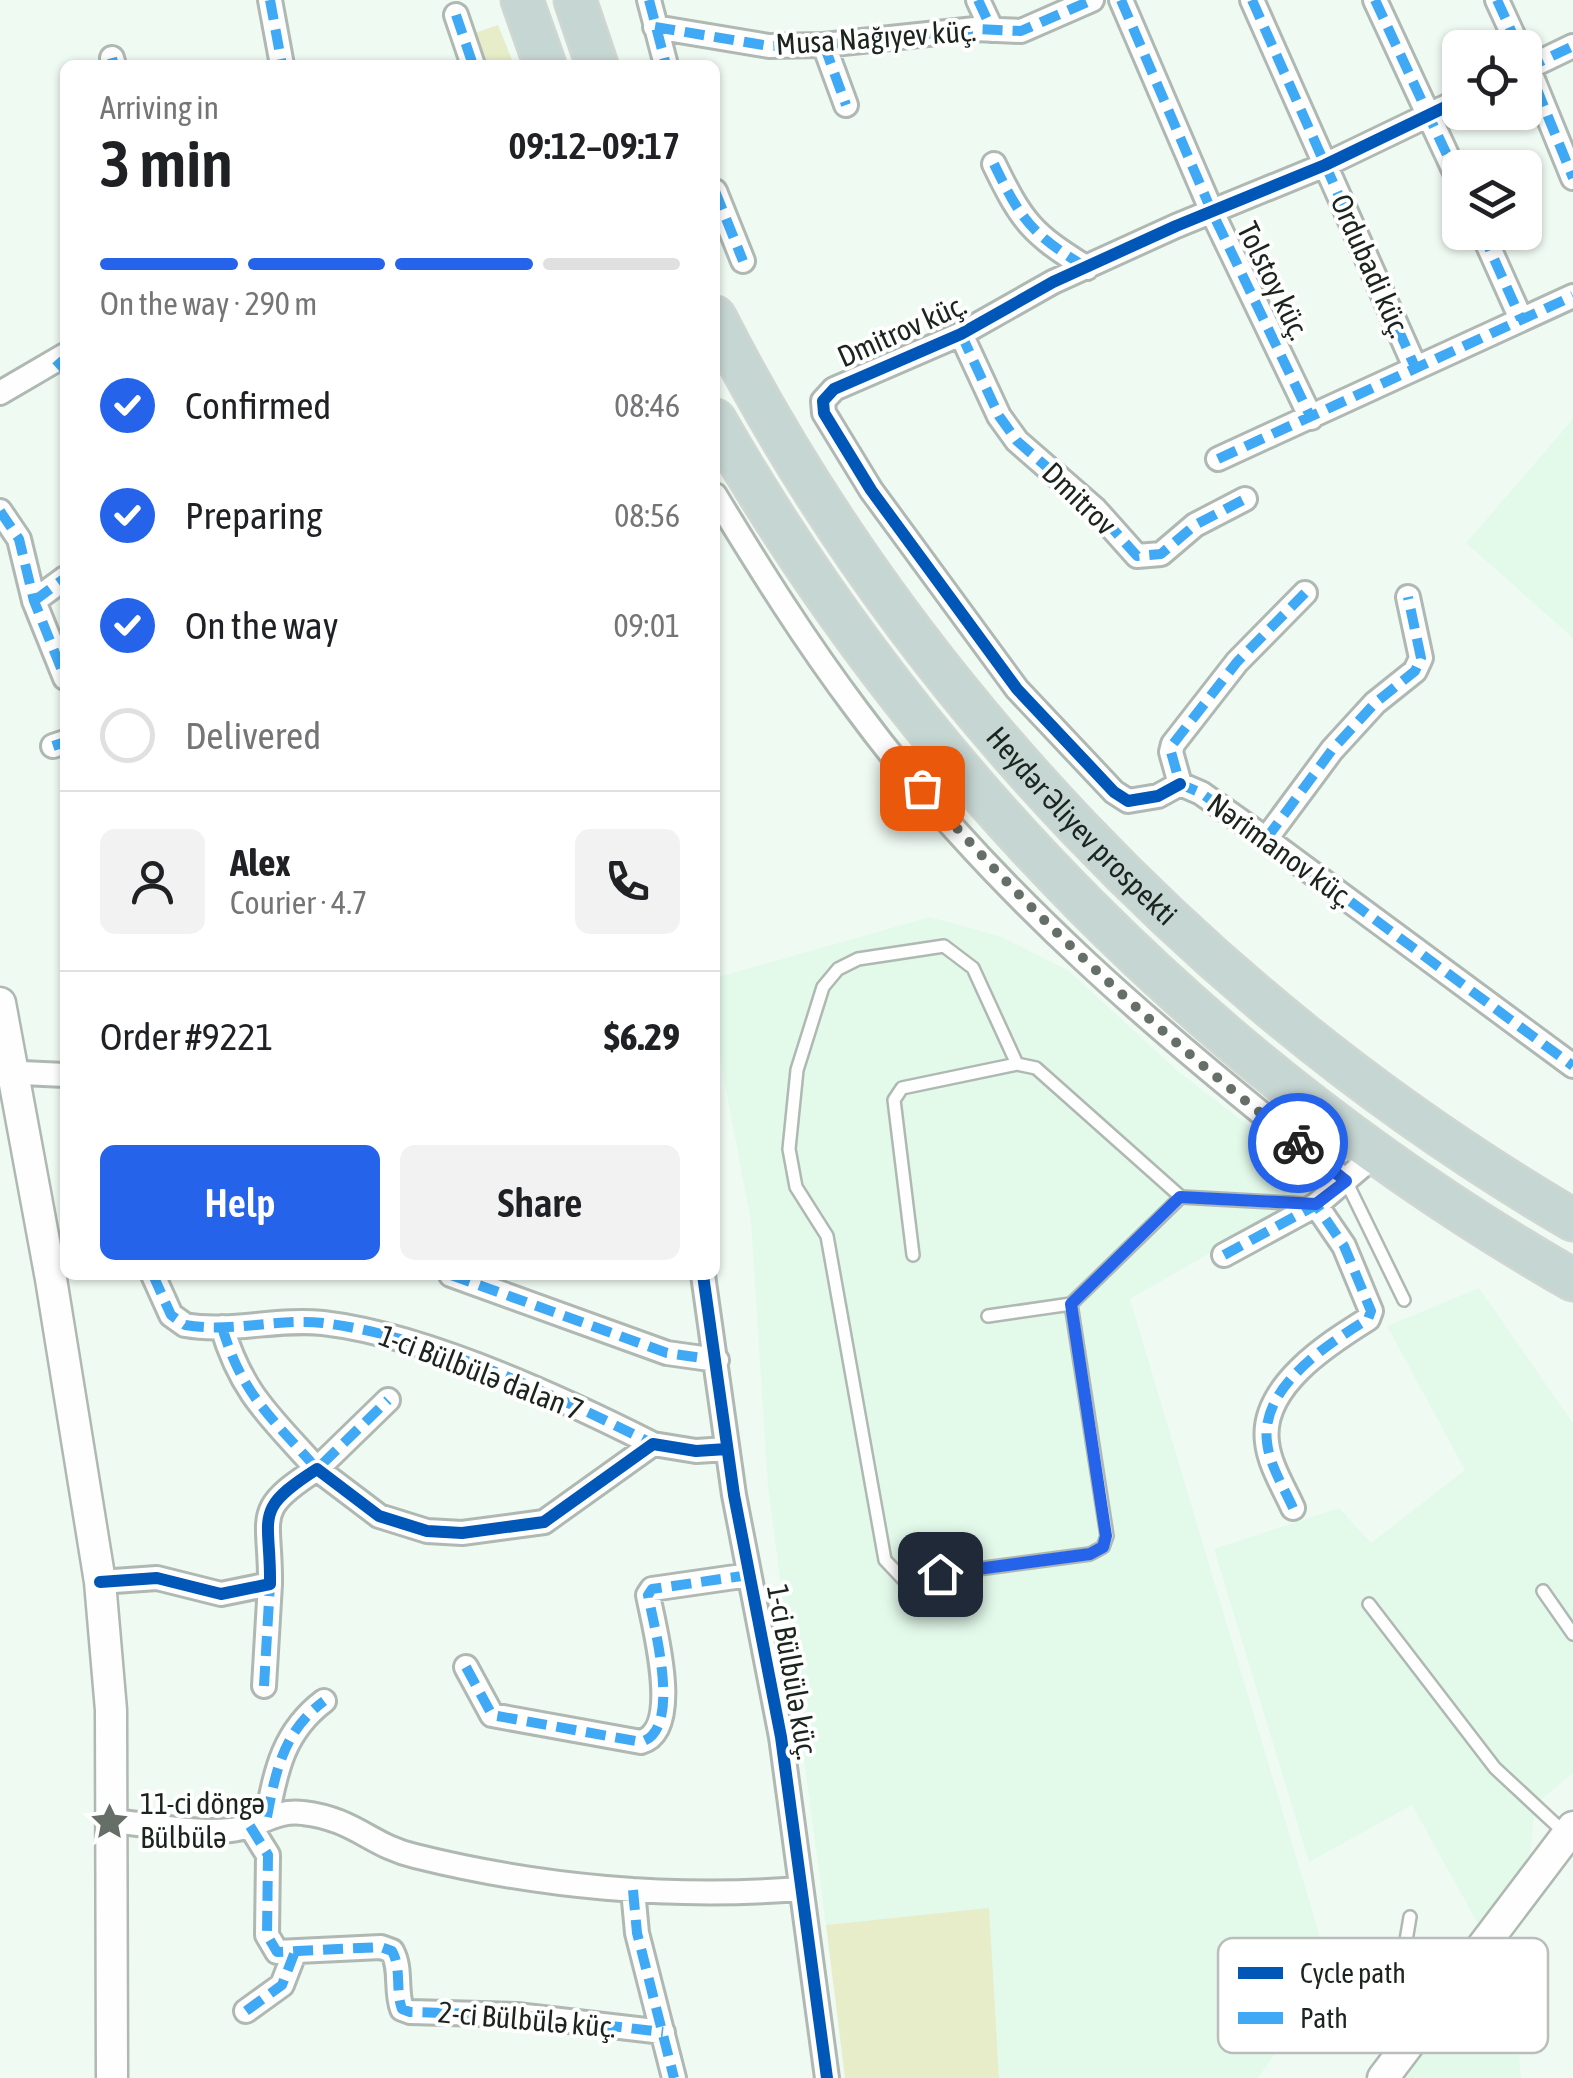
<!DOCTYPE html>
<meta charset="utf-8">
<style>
:root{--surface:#fff;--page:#f2f2f2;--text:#202124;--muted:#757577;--line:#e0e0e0;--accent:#2563eb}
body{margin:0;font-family:"Asap Condensed",sans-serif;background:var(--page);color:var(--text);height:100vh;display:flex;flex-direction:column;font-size:38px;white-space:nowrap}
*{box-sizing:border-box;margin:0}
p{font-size:32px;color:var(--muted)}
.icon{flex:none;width:55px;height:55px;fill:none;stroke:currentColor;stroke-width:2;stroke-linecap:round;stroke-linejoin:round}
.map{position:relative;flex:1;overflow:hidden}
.side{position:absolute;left:60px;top:60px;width:660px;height:1220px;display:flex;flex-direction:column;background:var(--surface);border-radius:15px;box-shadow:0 2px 8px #0004}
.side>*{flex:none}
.fabs{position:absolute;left:1442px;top:30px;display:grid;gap:20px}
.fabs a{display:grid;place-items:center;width:100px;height:100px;border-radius:15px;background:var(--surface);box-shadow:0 2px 8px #0004;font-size:50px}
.pin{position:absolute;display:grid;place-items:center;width:85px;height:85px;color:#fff;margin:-42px;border-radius:20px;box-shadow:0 5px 15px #0006}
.courier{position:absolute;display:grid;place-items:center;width:100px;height:100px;margin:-50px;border:8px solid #2563eb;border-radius:50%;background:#fff;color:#222;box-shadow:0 2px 12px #0007}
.overview em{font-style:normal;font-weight:600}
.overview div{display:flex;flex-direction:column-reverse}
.overview{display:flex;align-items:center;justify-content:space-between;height:170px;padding:0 40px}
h1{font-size:65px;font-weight:600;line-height:75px}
.bar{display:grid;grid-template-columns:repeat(4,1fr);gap:15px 10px;align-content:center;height:120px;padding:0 40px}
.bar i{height:12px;border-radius:8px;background:var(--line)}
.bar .active{background:var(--accent)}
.bar p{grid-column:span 4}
.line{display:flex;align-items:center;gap:25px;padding:0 40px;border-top:2px solid var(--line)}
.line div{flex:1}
.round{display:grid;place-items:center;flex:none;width:105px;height:105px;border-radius:15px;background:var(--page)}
ol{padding:0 40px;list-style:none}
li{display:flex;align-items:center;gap:30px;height:110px}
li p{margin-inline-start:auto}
li .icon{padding:10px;border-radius:50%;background:var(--accent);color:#fff;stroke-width:4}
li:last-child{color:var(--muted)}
li i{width:55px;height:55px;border:5px solid var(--line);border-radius:50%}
.button{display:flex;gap:20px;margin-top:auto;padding:20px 40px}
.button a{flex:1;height:115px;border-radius:15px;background:var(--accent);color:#fff;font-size:40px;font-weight:600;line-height:115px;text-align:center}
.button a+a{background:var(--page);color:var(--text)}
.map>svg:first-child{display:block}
.built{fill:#e3faeb}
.green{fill:#e7ecc9}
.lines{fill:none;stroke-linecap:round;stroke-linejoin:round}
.lane-casing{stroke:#afb8b2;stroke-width:16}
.street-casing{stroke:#afb8b2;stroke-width:28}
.secondary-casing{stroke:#afb8b2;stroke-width:35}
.highway-casing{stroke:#d0d6d2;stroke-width:45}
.lane{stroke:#fdfefd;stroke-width:11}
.street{stroke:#fdfefd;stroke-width:22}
.secondary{stroke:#fdfefd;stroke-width:30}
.highway{stroke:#c6d6d3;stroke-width:40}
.quiet{stroke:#3fa9f5;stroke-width:10;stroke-dasharray:20 10;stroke-linecap:butt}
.cycleway-casing{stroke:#fff;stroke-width:19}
.cycleway{stroke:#0057b8;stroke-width:12}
.done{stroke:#656f68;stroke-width:10;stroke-dasharray:0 18}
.route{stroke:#2563eb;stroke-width:12}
.labels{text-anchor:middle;stroke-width:8;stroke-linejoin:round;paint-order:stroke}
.street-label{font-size:30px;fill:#1b241e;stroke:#fff}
.poi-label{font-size:30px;fill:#1b241e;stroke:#fff;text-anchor:start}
.key{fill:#fff;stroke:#bbbdbc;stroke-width:2.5}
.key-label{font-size:28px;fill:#1b241e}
</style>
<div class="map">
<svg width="1573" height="2078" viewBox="0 0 1573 2078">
<rect width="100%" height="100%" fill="#effaf2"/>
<path class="built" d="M 1573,419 L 1573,638 L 1466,543 Z
M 930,917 L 1002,937 L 1069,971 L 1179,1072 L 1302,1167 L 1269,1219 L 1130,1299 L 1331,1974 L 1258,2078 L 999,2078 L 988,1909 L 826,1925 L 768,1488 L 751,1222 L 715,1032 L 715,978 Z
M 1479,1288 L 1573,1423 L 1573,1773 L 1535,1805 L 1530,1859 L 1478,1924 L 1412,1805 L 1309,1862 L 1214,1549 L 1339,1508 L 1371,1543 L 1465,1470 L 1387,1326 Z
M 1511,1933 L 1521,2078 L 1399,2078 Z"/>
<path class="green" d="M 498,25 L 514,65 L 479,65 L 472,34 Z
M 989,1908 L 999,2078 L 845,2078 L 826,1925 Z"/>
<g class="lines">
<defs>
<path id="lane" d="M 1346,1181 L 1404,1300
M 1181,1197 L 1307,1204
M 913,1255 L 894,1100 L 902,1088 L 1017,1064 L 1036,1068 L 1181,1197 L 1071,1304 L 1107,1536 L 1103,1547 L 1090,1554 L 903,1579 L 885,1560 L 827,1236 L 796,1187 L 789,1149 L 797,1070 L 823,987 L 838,969 L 858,959 L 944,946 L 973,968 L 1017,1064
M 988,1316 L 1071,1304
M 1543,1591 L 1573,1634
M 1369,1604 L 1495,1768 L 1566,1834
M 1402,2051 L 1392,2042 L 1390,2034 L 1410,1917"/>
<path id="street" d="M 270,0 L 282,65
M 649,0 L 666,65
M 978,0 L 992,30
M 1121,0 L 1212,212 L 1311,418
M 1252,0 L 1415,367
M 1375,0 L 1460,183
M 1497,0 L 1519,48
M 456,15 L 473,65
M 655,27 L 769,46 L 824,45 L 975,29 L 1021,31 L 1092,0
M 824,45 L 846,105
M 112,58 L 114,65
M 1525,60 L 1573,178
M 1525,69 L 1573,46
M 994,164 C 1022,222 1032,234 1087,268
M 715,191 L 743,261
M 1482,232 L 1521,319
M 961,334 L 999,416 L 1017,441 L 1095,509 L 1137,556 L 1161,554 L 1195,525 L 1245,499
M 0,393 L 65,355
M 1218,459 L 1573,296
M 715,495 C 760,569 805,641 857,710 C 992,893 1168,1041 1346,1181
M 0,511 L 19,539 L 34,601 L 65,678
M 1305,593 L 1237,662 L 1173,744 L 1171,752 L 1180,784 L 1201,793 L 1266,839 L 1573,1066
M 34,601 L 65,578
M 53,746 L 65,742
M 1180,784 L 1158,796 L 1128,801 L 1114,792 L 1017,689 L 871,490 L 824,413 L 823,401 L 834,389 L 961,334 L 1053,282 L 1176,226 L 1325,165 L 1460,100
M 1266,839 L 1332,750 L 1375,703 L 1415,671 L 1421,658 L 1408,597
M 0,1072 L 65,1075
M 1224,1255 L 1316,1205
M 153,1275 L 171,1315 L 185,1325 C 231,1333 277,1318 323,1323 C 426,1335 560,1397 653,1444
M 451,1275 L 667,1353 L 717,1360
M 703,1275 L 734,1495 L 781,1737 L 827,2078
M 222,1327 C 242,1395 272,1418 317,1469 L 388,1400
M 1293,1508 C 1284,1488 1269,1464 1267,1442 C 1260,1387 1328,1344 1368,1319 L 1371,1311 L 1344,1246 L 1316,1205 L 1376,1154
M 100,1582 L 157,1578 L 221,1594 L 270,1584 C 271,1515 251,1511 317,1469 L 379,1516 L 427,1531 L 462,1533 L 544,1522 L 653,1444 L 696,1451 L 727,1449
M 466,1667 L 492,1715 L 641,1742 C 683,1730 654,1627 648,1595 L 652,1589 L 749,1575
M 264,1686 L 270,1584
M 267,1817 C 276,1769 284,1731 324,1701
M 110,1821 C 148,1824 192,1834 231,1830 C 257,1828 275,1809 303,1813 C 355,1819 371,1846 415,1856 C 539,1887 672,1899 799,1889
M 250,1826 L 268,1855 L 267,1935 L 277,1952 L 381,1947 L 392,1951 C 402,1969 395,1990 402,2009 L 410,2012 L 517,2015 L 663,2032
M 633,1890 L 637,1933 L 674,2078
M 246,2011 L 282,1985 L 294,1954"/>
<path id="secondary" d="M 0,1003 L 51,1279 L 100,1582 L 111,1710 L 112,2078
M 1383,2078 L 1573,1827"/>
<g id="highway">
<path d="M 522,0 L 545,65"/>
<path d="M 575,0 L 597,65"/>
<path id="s1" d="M 715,317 C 904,689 1214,1010 1573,1220"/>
<path d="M 715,420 C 918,775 1218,1077 1573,1280"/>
</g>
</defs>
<use href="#lane" class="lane-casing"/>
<use href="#street" class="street-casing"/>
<use href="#secondary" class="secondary-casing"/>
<use href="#highway" class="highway-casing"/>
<use href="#lane" class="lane"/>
<use href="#street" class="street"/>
<use href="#secondary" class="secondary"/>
<use href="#highway" class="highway"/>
<path class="quiet" d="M 270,0 L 282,65
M 649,0 L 666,65
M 978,0 L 992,30
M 1121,0 L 1212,212 L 1311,418
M 1252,0 L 1415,367
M 1375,0 L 1460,183
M 1497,0 L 1519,48
M 456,15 L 473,65
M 655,27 L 769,46 L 824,45 L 975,29 L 1021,31 L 1092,0
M 824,45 L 846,105
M 112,58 L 114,65
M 1525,60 L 1573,178
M 1525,69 L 1573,46
M 994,164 C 1022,222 1032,234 1087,268
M 715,191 L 743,261
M 1482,232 L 1521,319
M 961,334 L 999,416 L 1017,441 L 1095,509 L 1137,556 L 1161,554 L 1195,525 L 1245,499
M 56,360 L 65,370
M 1218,459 L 1573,296
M 0,511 L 19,539 L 34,601 L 65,678
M 1305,593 L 1237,662 L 1173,744 L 1171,752 L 1180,784 L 1201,793 L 1266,839 L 1573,1066
M 34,601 L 65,578
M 53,746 L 65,742
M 1266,839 L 1332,750 L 1375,703 L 1415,671 L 1421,658 L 1408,597
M 1224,1255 L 1316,1205
M 153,1275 L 171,1315 L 185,1325 C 231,1333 277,1318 323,1323 C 426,1335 560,1397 653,1444
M 451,1275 L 667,1353 L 717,1360
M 222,1327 C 242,1395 272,1418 317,1469 L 388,1400
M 1293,1508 C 1284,1488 1269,1464 1267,1442 C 1260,1387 1328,1344 1368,1319 L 1371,1311 L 1344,1246 L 1316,1205 L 1346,1181
M 466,1667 L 492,1715 L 641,1742 C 683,1730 654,1627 648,1595 L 652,1589 L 749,1575
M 264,1686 L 270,1584
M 267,1817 C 276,1769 284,1731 324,1701
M 250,1826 L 268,1855 L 267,1935 L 277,1952 L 381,1947 L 392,1951 C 402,1969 395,1990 402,2009 L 410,2012 L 517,2015 L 663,2032
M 633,1890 L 637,1933 L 674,2078
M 246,2011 L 282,1985 L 294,1954"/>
<defs>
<path id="cycleway" d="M 1180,784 L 1158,796 L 1128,801 L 1114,792 L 1017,689 L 871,490 L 824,413 L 823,401 L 834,389 L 961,334 L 1053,282 L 1176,226 L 1325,165 L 1460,100
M 703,1275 L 734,1495 L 781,1737 L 827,2078
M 100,1582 L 157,1578 L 221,1594 L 270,1584 C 271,1515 251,1511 317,1469 L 379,1516 L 427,1531 L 462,1533 L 544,1522 L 653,1444 L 696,1451 L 727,1449"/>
</defs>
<use href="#cycleway" class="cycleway-casing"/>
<use href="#cycleway" class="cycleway"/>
</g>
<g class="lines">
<path class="done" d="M 922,788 C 1035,921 1161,1035 1298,1143"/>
<path class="route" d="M 940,1574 L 1090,1554 L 1103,1547 L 1106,1536 L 1071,1304 L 1180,1197 L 1316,1204 L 1346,1181 L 1298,1143"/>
</g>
<defs>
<symbol id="sight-bare" viewBox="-9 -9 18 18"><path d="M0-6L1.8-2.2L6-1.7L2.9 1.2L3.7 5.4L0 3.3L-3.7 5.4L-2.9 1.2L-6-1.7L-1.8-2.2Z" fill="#656f68" stroke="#fff" stroke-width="2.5" paint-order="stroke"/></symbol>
</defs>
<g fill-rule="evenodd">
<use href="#sight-bare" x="82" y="1794" width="55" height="55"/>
</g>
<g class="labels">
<g class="street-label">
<text transform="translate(876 38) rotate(-4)" y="10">Musa Nağıyev küç.</text>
<text transform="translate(1370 266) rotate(66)" y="10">Ordubadi küç.</text>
<text transform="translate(1273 281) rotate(64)" y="10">Tolstoy küç.</text>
<text transform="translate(902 331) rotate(-24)" y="10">Dmitrov küç.</text>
<text transform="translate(1079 499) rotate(44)" y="10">Dmitrov</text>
<text dy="10" stroke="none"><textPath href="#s1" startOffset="630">Heydər Əliyev prospekti</textPath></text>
<text transform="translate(1280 851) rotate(36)" y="10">Nərimanov küç.</text>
<text transform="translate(481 1373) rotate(21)" y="10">1-ci Bülbülə dalan 7</text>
<text transform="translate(792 1672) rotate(80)" y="10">1-ci Bülbülə küç.</text>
<text transform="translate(527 2020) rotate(5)" y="10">2-ci Bülbülə küç.</text>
</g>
<g class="poi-label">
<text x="140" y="1814">11-ci döngə<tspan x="140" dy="34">Bülbülə</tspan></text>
</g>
</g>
<rect x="1218" y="1938" width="330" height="115" rx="15" class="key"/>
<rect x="1238" y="1967" width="45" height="12" fill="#0057b8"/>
<rect x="1238" y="2012" width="45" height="12" fill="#3fa9f5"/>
<g class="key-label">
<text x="1300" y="1983">Cycle path</text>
<text x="1300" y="2028">Path</text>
</g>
</svg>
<div class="fabs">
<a><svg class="icon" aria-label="locate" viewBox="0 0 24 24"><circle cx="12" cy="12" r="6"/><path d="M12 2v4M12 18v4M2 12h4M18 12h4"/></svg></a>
<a><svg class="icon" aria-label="layers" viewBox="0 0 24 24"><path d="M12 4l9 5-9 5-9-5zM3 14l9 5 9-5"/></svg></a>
</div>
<div class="pin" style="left:922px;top:788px;background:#ea580c"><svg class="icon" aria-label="bag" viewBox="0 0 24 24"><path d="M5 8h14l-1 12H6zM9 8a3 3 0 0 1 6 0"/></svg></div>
<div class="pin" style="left:940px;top:1574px;background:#1f2937"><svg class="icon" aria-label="home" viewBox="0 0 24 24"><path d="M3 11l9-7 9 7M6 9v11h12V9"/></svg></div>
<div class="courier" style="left:1298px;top:1143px"><svg class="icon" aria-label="bike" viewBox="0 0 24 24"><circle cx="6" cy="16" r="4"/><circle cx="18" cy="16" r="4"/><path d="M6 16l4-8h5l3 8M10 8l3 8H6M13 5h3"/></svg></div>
<section class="side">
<div class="overview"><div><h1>3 min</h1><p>Arriving in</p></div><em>09:12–09:17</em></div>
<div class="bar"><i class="active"></i><i class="active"></i><i class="active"></i><i></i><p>On the way · 290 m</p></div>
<ol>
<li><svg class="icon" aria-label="check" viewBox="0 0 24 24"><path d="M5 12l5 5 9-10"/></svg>Confirmed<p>08:46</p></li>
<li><svg class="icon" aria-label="check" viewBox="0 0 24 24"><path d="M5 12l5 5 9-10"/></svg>Preparing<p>08:56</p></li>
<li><svg class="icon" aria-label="check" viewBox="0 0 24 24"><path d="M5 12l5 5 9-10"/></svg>On the way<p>09:01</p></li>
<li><i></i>Delivered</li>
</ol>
<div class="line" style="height:180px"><a class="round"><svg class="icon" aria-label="person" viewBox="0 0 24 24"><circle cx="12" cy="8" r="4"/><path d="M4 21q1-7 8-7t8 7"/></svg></a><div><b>Alex</b><p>Courier · 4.7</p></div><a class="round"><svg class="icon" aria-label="phone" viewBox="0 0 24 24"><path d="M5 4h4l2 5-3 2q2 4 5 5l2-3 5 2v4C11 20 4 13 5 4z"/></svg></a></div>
<div class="line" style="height:130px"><div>Order #9221</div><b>$6.29</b></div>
<div class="button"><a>Help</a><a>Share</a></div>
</section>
</div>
